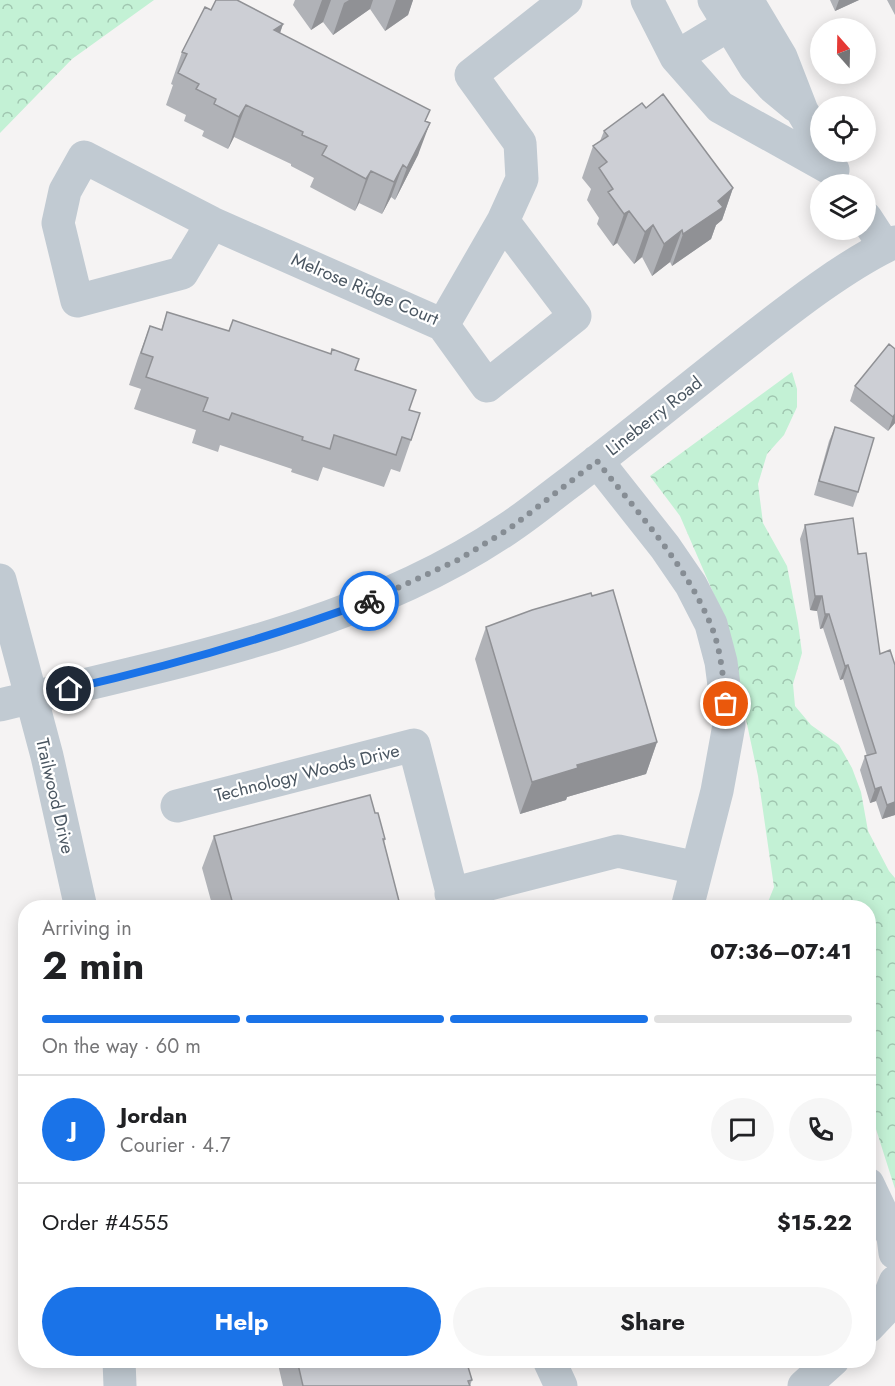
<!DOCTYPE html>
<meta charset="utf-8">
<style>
:root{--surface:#fff;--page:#f6f6f6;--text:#202124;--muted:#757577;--line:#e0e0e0;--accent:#1a73e8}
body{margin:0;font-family:Jost,sans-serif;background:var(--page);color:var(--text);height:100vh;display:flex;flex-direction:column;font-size:22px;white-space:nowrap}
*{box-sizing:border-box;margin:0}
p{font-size:20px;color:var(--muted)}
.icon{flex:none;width:33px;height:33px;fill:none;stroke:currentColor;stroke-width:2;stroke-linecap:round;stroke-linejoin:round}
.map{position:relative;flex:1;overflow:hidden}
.details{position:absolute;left:18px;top:900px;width:858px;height:468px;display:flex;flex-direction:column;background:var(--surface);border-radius:24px;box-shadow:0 3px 15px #0003}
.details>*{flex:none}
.needle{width:39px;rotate:340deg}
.buttons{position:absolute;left:810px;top:18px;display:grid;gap:12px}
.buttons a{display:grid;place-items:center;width:66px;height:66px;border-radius:50%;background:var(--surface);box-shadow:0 3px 15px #0003;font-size:30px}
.pin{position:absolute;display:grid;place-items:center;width:51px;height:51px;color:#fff;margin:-26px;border:3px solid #fff;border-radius:50%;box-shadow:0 2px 6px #0007}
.courier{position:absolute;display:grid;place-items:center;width:60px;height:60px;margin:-30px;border:4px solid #1a73e8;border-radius:50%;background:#fff;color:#222;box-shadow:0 2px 8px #0007}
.head em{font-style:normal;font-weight:700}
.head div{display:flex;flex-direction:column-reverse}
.head{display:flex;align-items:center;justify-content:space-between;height:102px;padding:0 24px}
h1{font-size:39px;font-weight:700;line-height:45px}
.bar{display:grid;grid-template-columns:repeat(4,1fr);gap:9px 6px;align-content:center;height:72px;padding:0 24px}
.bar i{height:8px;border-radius:4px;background:var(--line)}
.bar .active{background:var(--accent)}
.bar p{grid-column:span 4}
.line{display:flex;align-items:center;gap:15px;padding:0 24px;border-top:2px solid var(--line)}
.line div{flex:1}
.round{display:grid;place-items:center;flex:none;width:63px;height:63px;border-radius:32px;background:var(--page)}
.primary-button{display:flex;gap:12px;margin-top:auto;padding:12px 24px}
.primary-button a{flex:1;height:69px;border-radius:36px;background:var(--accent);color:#fff;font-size:24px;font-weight:700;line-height:69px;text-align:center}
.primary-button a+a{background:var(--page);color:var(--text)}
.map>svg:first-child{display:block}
.forest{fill:url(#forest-crowns)}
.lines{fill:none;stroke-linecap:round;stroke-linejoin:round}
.minor{stroke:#c1cad2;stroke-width:33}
.wall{fill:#b0b2b7}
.shaded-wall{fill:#909195}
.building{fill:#cdcfd5;stroke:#909195;stroke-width:1.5}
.done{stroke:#868d94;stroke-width:6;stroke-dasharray:0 10.8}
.route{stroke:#1a73e8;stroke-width:8}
.labels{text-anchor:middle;stroke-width:4.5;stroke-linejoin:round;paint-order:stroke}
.street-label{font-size:18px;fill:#4a5661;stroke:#fff}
</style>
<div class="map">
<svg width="895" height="1386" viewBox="0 0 895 1386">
<defs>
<pattern id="forest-crowns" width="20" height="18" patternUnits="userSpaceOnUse" patternTransform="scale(1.5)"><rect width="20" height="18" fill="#c3f1d5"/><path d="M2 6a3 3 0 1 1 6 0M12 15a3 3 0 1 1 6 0" fill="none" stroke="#a0c6b0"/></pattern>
</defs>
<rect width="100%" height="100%" fill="#f5f3f3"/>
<path class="forest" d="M 0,0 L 154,0 L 72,59 L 0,133 Z
M 792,372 L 797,389 L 797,407 L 784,435 L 767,454 L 758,484 L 763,523 L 787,566 L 798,623 L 802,653 L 793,684 L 795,706 L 811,725 L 839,745 L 852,768 L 861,792 L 868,831 L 889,871 L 895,878 L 895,1189 L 869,1107 L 868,908 L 766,907 L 774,887 L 758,776 L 725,620 L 680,516 L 650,476 Z"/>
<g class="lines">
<path class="minor" d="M 647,0 L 676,57 L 720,107 L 833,170
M 714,0 L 755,67 L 773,87 L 796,106
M 747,0 L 781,57 L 802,111 L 820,141
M 676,57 L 747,14
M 866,218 L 885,247
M 212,223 L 182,273 L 77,301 L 58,223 L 65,191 L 84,157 L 212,223 L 443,325 L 503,221 L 522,179 L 520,143 L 471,75 L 566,0
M 443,325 L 487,386 L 575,316 L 503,221
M 597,461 L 665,547 L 691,585 L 711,624 L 721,662 L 729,725 L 717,791 L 687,908
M 0,580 L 47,756 L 81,908
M 0,705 C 171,663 359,629 507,529 C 530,514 551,496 573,480 C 633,434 691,386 750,340 C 792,307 847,264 895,242
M 177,806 L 414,745 L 456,908
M 451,894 L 618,851 L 697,868
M 868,1184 L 893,1237 L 895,1253
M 868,1327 L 884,1310 L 895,1282
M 119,1360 L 120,1386
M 549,1360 L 561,1386
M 804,1386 L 833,1360"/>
</g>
<path class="wall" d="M 295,0 L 413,0 L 408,15 L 385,31 L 370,9 L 333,35 L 323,22 L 311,30 L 293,5 Z
M 830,0 L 859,0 L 835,11 Z
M 887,0 L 895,0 L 895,15 Z
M 211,10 L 283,24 L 280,33 L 426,121 L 418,155 L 395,200 L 391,197 L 382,214 L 359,203 L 355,211 L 310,187 L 314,178 L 291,166 L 291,164 L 234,137 L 228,149 L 202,136 L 204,131 L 184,121 L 186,115 L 166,105 L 173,85 L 171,84 L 182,52 Z
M 646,108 L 733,188 L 722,220 L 716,225 L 711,239 L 672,266 L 670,262 L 652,276 L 642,257 L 634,264 L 617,243 L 613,246 L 597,224 L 599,218 L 587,200 L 591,189 L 582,178 L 593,146 L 600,141 L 604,131 Z
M 167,312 L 229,331 L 233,320 L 355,370 L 409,410 L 411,440 L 400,472 L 391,469 L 384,487 L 323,467 L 318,481 L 291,472 L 292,469 L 220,445 L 218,452 L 192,443 L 196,430 L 134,409 L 141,389 L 129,385 L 138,358 L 150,326 L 161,330 Z
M 895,349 L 895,423 L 888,431 L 850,401 L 855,386 Z
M 835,427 L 858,492 L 853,507 L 814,495 L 829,441 Z
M 805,525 L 858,554 L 880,654 L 895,665 L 895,815 L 882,819 L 876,801 L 870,803 L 860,770 L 865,756 L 867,756 L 843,679 L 840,680 L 823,628 L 820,629 L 817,611 L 810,610 L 800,539 Z
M 592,596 L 657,742 L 646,774 L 567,797 L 566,800 L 520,814 L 475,659 L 486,627 Z
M 375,813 L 385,839 L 384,842 L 399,901 L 397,908 L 213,908 L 202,868 L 214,836 Z
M 277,1360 L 466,1360 L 472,1380 L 470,1386 L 283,1386 Z"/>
<path class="shaded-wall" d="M 322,0 L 331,0 L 323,22 L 311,30 Z
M 349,0 L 373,0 L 370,9 L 333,35 L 344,3 Z
M 396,0 L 413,0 L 408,15 L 385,31 Z
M 839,0 L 859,0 L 835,11 Z
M 283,24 L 272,56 L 274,30 Z
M 246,105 L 234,137 L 228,149 L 239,117 Z
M 430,123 L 418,155 L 395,200 L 407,168 Z
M 403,165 L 391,197 L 382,214 L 394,182 Z
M 371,171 L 359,203 L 355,211 L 366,179 Z
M 733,188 L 722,220 L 716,225 L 711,239 L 672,266 L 683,234 L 718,201 Z
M 629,211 L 617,243 L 613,246 L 624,214 Z
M 653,225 L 642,257 L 634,264 L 645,232 Z
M 682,230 L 670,262 L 652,276 L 664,244 Z
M 895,414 L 895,423 L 888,431 L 893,417 Z
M 815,596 L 822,596 L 817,611 L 810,610 Z
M 825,614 L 829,614 L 823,628 L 820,629 Z
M 848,665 L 843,679 L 840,680 L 845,666 Z
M 657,742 L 646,774 L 567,797 L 566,800 L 520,814 L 532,782 L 577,765 Z
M 881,787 L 876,801 L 870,803 L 875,789 Z
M 895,802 L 895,815 L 882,819 L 887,805 Z"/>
<path class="building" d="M 216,0 L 237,0 L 283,24 L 274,30 L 430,110 L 425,121 L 430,123 L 407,168 L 403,165 L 394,182 L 371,171 L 366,179 L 322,155 L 327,146 L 302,135 L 303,132 L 246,105 L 239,117 L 214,104 L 216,99 L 196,89 L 199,84 L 178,73 L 187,54 L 182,52 L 205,7 L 211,10 Z
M 663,94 L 733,188 L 718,201 L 723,207 L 683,234 L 682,230 L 664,244 L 653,225 L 645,232 L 629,211 L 624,214 L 608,192 L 613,189 L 599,168 L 607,162 L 593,146 L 608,136 L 604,131 L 642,103 L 646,108 Z
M 167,312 L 229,331 L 233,320 L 331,354 L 332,349 L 359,359 L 355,370 L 416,390 L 409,410 L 420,413 L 411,440 L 402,437 L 396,455 L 334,435 L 330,449 L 302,440 L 303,437 L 232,413 L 229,420 L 203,411 L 208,398 L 146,377 L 153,357 L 141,353 L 150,326 L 162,330 Z
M 889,344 L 895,349 L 895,414 L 893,417 L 855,386 Z
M 835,427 L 874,438 L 858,492 L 819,481 Z
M 853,518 L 858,554 L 866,553 L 880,654 L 890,650 L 895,665 L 895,802 L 887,805 L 881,787 L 875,789 L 865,756 L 876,753 L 848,665 L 845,666 L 829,614 L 825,614 L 822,596 L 815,596 L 805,525 Z
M 613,590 L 657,742 L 577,765 L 578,768 L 532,782 L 486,627 L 532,610 L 591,593 L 592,596 Z
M 370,795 L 375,813 L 378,813 L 385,839 L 383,839 L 399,901 L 396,901 L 397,908 L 234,908 L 214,836 Z
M 297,1360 L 466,1360 L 472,1380 L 468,1381 L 470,1386 L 303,1386 Z"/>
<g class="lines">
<path class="done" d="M 369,601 L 458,560 L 509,529 L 597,461 C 637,512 684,562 710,623 C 721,648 723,677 726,704"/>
<path class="route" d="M 69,689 C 170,666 271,637 369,601"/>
</g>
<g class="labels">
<g class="street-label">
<text transform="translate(365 289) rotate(23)" y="6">Melrose Ridge Court</text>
<text transform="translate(654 416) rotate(-38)" y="6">Lineberry Road</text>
<text transform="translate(307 773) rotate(-14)" y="6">Technology Woods Drive</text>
<text transform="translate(55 796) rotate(77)" y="6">Trailwood Drive</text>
</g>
</g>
</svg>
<div class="buttons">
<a><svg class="needle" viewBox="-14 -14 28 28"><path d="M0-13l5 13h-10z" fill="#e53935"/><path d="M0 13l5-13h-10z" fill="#757577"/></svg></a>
<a><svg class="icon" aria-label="locate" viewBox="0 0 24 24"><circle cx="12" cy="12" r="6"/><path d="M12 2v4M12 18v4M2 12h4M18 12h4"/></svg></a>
<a><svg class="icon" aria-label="layers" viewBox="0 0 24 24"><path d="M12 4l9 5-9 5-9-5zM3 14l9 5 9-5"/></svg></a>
</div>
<div class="pin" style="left:726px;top:704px;background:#ea580c"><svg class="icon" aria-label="bag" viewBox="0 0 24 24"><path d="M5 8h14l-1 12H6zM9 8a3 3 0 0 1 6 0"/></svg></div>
<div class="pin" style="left:69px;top:689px;background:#1f2937"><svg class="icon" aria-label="home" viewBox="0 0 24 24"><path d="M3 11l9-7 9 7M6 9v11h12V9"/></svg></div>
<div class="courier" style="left:369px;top:601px"><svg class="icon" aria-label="bike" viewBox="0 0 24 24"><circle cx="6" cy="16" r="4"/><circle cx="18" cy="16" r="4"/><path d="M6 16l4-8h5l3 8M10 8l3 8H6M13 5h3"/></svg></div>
<section class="details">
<div class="head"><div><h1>2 min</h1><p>Arriving in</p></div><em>07:36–07:41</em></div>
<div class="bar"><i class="active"></i><i class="active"></i><i class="active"></i><i></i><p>On the way · 60 m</p></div>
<div class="line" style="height:108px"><b class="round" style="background:var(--accent);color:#fff">J</b><div><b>Jordan</b><p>Courier · 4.7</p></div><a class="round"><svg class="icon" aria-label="chat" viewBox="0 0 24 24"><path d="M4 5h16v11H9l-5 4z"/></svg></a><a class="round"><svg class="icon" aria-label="phone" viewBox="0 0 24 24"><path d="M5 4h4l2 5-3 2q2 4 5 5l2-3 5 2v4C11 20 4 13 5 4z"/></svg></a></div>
<div class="line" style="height:78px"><div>Order #4555</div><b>$15.22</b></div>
<div class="primary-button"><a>Help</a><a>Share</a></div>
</section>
</div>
